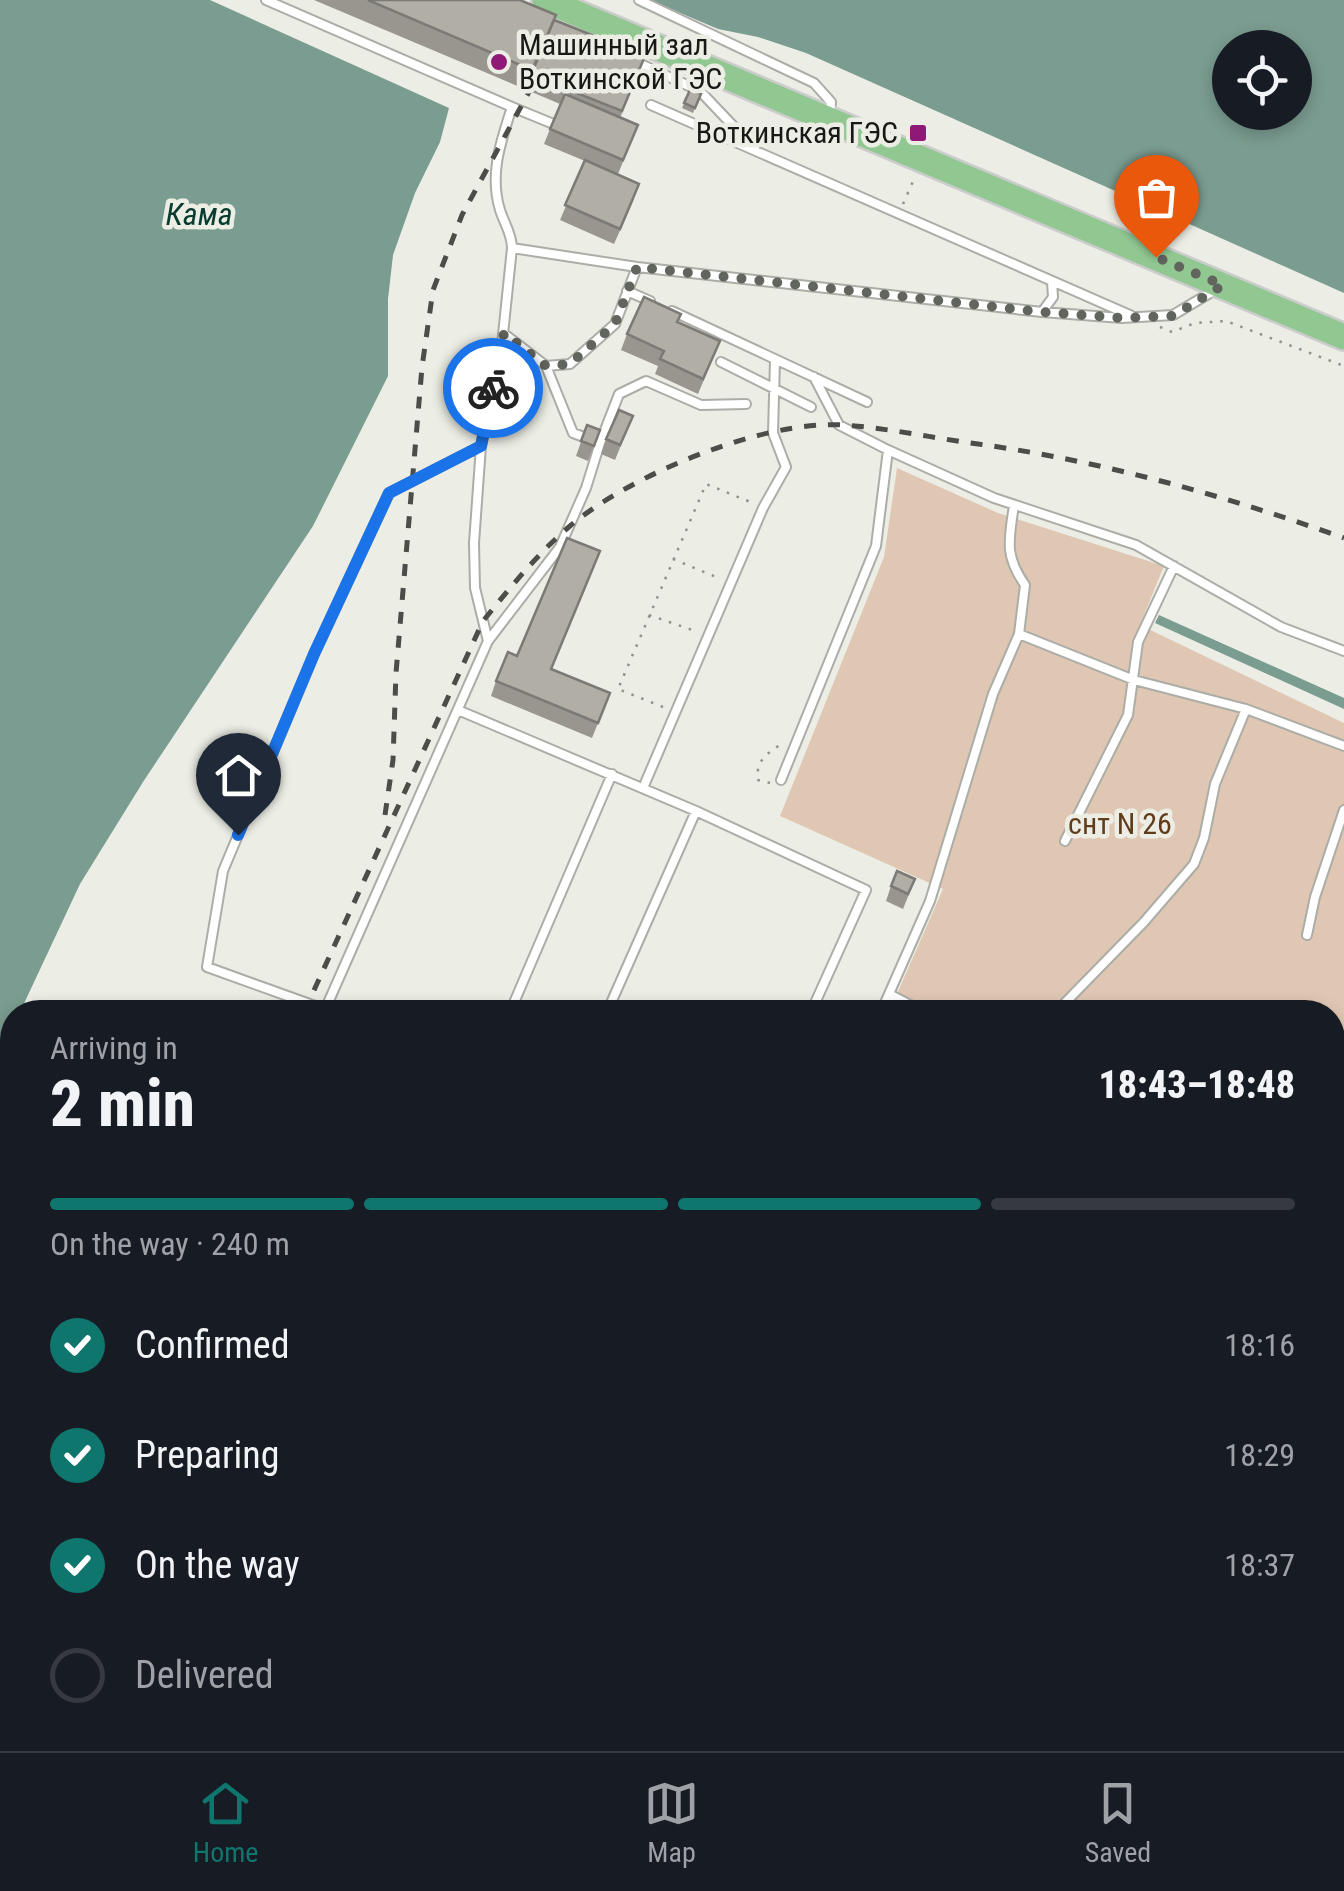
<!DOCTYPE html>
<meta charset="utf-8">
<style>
:root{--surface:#171b24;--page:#20242c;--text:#f1f3f6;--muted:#9ea1a6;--line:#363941;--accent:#0f766e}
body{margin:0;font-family:"Roboto Condensed",sans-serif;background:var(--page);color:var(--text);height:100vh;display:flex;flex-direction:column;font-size:38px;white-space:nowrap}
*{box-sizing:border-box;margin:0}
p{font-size:32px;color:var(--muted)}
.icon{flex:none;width:55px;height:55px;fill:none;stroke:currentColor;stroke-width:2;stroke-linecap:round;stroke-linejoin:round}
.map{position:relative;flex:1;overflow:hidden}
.sheet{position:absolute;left:0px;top:1000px;width:1345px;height:752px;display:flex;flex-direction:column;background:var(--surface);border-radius:40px 40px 0 0;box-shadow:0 5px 15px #0003}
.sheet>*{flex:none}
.tools{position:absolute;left:1212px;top:30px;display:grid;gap:20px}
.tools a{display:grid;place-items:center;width:100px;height:100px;border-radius:50%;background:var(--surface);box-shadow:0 5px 15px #0003;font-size:50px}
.pin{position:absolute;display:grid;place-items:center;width:85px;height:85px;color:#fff;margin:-102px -42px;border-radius:50% 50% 50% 0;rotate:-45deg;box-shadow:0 0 10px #0007}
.pin .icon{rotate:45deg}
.courier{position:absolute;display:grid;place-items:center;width:100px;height:100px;margin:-50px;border:8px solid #1a73e8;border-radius:50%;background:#fff;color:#222;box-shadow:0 2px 12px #0007}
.overview em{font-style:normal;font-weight:800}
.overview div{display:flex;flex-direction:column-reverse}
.overview{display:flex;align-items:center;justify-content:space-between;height:170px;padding:0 50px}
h1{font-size:65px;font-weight:800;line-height:75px}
.bar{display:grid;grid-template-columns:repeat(4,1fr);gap:15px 10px;align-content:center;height:120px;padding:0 50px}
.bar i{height:12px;border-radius:8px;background:var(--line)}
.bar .active{background:var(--accent)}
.bar p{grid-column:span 4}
ol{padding:0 50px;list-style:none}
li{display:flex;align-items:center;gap:30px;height:110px}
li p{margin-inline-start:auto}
li .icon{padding:10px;border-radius:50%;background:var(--accent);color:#fff;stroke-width:4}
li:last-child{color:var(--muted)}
li i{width:55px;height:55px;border:5px solid var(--line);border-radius:50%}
.menu{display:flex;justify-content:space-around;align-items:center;height:140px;border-top:2px solid var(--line);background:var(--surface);font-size:28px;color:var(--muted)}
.menu a{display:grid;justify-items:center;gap:5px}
.menu .active{color:var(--accent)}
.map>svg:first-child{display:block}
.green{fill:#dfc7b4}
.water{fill:#7b9c90;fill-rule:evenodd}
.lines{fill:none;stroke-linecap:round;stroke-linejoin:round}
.stream{stroke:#7b9c90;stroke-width:5}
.service-casing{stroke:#acada6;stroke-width:12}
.primary-casing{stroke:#ccc;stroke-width:30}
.path{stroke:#8f918a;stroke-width:2.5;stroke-dasharray:2.5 8;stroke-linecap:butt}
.service{stroke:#fff;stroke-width:8}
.primary{stroke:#91c892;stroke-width:25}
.rail{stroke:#4c4d49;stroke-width:5;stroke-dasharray:12 12;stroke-linecap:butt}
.wall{fill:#98968f}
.building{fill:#b1aea6;stroke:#7c7a74;stroke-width:2.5}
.done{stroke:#62645e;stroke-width:10;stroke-dasharray:0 18}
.route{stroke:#1a73e8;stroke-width:12}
.poi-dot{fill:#901978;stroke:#eceee5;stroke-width:4}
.labels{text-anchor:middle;stroke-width:9;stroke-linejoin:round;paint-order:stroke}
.poi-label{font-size:30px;fill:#181916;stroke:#eceee5;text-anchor:start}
.park-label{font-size:30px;fill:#613c1b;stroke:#eceee5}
.water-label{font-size:32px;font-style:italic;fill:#0a3b2f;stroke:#eceee5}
</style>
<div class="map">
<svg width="1344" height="1751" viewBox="0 0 1344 1751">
<rect width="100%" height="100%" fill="#eceee5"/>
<path class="green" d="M 897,468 L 998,513 L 1164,566 L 1140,625 L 1344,723 L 1344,1731 L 1332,1726 L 1332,1012 L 889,1012 L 943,889 L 780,816 L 884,557 Z
M 399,1740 L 1332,1740 L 1344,1745 L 1344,1751 L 390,1751 Z"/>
<path class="water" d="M 0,0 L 210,0 L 449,108 L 440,142 L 415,193 L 393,255 L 388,299 L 388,376 L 313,526 L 143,782 L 80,884 L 20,1012 L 12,1012 L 12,1027 L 0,1049 Z
M 650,0 L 1344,0 L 1344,293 L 806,53 L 758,37 L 718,29 ZM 1230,48 L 1295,48 L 1295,112 L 1230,112 Z
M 1159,615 L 1344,698 L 1344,709 L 1155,623 Z"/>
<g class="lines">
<path class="stream" d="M 1332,1707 L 1344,1682
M 1315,1751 L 1319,1742"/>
<defs>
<path id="service" d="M 266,0 L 512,107 C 501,141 489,174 500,210 C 504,223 512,234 512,248 L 502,344 L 481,446 L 474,543 L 475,588 L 488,641 L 324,1012
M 639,0 L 814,83 L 831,102 L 830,116
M 636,62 L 700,91 L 755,149
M 651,105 L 1132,316
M 512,107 L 551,123
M 512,248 L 637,267 L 1042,312 L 1122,318 L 1173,315 L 1215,290
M 627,291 L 650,301
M 672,311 L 867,402
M 1042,312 L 1053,297 L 1052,282
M 503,333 L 546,366 L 573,433 L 600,443 L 619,394 L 646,381 L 701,405 L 746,404
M 721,362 L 811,407
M 546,366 L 570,364 L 615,324 L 637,267
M 814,377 L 839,425 L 888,450 L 994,498 L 1136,545 L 1281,627 L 1344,651
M 1019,634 L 1134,680 L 1246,709 L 1344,746
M 488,641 L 560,547 L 586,488 L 600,443
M 458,710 L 696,811 L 866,890 L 811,1012
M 781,780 L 876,546 L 888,450
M 643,788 L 763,508 L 786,467 L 773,433 L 775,360
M 1065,841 L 1128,715 L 1138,642 L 1174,566
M 1307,935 L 1315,897 L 1344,810
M 889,994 L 924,1012
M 332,1012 L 207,967 L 223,871 L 314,654 L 389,493 L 481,446
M 510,1012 L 612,774
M 607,1012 L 696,811
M 881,1012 L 930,901 L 993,694 L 1019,634 L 1025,585 C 1004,555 1009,540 1014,505
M 1056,1012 L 1144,922 L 1194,864 L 1204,838 L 1215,784 L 1246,709
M 1332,1221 L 1344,1210
M 0,1715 L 12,1722
M 1332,1732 L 1344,1737
M 490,1740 L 500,1745 L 500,1751
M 500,1745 L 515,1751
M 0,1747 L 9,1751
M 248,1750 L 251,1740
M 23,1751 L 29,1740
M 377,1751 L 386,1740
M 707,1751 L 711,1740
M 882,1751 L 887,1740
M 1106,1751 L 1110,1740
M 1291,1751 L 1295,1740"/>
<path id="primary" d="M 545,0 L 1344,337"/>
</defs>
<use href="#service" class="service-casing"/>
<use href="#primary" class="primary-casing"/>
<path class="path" d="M 903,204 L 914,179
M 1160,327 L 1172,332 L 1195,323 L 1226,321 L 1344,366
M 673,559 L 721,579
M 649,615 L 698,632
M 663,707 L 618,689 L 706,484 L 753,503
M 770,783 L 758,780 C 755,760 768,753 783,743"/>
<use href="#service" class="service"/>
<use href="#primary" class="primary"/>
<path class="rail" d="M 385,815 L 393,760 L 396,673 L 422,367 L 433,290 L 462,215 L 530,90
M 304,1012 L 483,621 C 510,588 537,554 570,526 C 630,475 763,420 843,425 C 888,428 933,438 978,444 C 1102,461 1226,496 1344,538
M 0,1508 L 12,1497"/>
</g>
<path class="wall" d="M 314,0 L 520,0 L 640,71 L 620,118 L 638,125 L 618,174 L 634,199 L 614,244 L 560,220 L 585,161 L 544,144 L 560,104 Z
M 690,90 L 701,94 L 693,113 L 682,108 Z
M 678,322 L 720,341 L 698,394 L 655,374 L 658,366 L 621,350 L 627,334 Z
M 633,416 L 615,460 L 601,454 L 606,439 Z
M 587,425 L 600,430 L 588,461 L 576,456 Z
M 594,566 L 551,669 L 610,693 L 592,738 L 491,696 L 496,681 Z
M 915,879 L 903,909 L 886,901 L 891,886 Z
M 206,1740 L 228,1740 L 224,1748 Z"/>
<path class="building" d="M 368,0 L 520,0 L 556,15 L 532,70 Z
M 554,20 L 645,56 L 622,111 L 531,75 Z
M 690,90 L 701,94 L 695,108 L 684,103 Z
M 565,94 L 638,125 L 623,160 L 550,129 Z
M 585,160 L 639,184 L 620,229 L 565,205 Z
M 644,297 L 681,314 L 677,322 L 720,341 L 703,379 L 660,359 L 664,351 L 627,334 Z
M 619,410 L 633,416 L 620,445 L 606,439 Z
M 587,425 L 600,430 L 594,446 L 581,441 Z
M 567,538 L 600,551 L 551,669 L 610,693 L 598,723 L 496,681 L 508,652 L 517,656 Z
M 897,871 L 915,879 L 908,894 L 891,886 Z"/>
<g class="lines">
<path class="done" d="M 493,388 L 504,333 L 546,366 L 570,364 L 615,324 L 637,267 L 1042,312 L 1122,318 L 1173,316 L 1223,285 L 1156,257"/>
<path class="route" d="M 238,835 L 314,654 L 389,493 L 481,446 L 493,388"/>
</g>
<g class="poi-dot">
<circle cx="499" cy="62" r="10"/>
<rect x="908" y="123" width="20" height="20" rx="5"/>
</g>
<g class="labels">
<g class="poi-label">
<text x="519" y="55">Машинный зал<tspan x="519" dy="34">Воткинской ГЭС</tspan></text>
<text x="898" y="143" text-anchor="end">Воткинская ГЭС</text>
</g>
<g class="park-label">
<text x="1120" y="834">снт N 26</text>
</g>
<g class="water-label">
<text x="199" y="225">Кама</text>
</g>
</g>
</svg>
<div class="tools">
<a><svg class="icon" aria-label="locate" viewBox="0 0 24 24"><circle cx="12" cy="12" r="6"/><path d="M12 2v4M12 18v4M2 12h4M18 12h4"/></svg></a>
</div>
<div class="pin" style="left:1156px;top:257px;background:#ea580c"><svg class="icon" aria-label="bag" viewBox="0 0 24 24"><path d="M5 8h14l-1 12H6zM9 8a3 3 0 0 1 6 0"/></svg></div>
<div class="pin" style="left:238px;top:835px;background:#1f2937"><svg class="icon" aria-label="home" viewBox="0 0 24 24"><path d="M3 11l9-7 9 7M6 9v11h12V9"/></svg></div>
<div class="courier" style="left:493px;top:388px"><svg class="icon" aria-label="bike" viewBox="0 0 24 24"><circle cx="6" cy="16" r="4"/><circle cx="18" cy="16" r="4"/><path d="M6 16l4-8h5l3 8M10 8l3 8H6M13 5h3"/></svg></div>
<section class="sheet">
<div class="overview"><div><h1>2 min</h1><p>Arriving in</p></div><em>18:43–18:48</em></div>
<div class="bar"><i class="active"></i><i class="active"></i><i class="active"></i><i></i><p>On the way · 240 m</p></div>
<ol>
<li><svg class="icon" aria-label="check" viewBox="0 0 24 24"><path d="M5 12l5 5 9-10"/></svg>Confirmed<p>18:16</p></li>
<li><svg class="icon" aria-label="check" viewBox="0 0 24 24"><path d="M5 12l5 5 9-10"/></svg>Preparing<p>18:29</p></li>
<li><svg class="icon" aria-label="check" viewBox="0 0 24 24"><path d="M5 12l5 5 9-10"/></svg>On the way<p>18:37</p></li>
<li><i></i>Delivered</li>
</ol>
</section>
</div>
<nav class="menu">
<a class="active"><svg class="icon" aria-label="home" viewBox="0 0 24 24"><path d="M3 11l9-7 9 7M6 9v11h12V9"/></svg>Home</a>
<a><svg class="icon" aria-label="map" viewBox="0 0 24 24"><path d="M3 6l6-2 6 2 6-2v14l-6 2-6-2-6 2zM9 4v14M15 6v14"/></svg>Map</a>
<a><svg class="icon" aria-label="saved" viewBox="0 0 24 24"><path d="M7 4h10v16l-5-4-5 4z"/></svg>Saved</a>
</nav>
